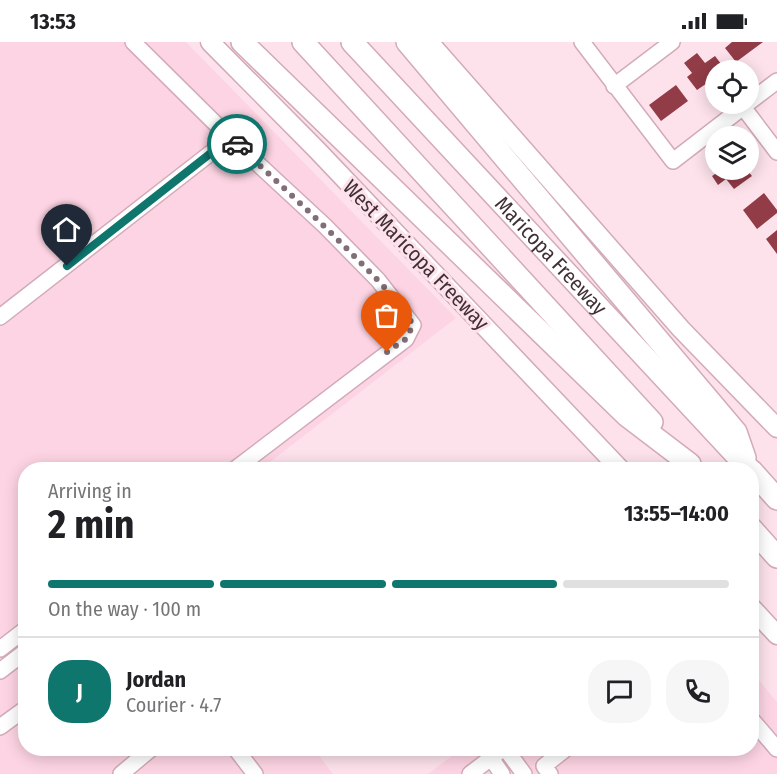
<!DOCTYPE html>
<meta charset="utf-8">
<style>
:root{--surface:#fff;--page:#f6f6f6;--text:#202124;--muted:#757577;--line:#e0e0e0;--accent:#0f766e}
body{margin:0;font-family:"Fira Sans Condensed",sans-serif;background:var(--page);color:var(--text);height:100vh;display:flex;flex-direction:column;font-size:22px;white-space:nowrap}
*{box-sizing:border-box;margin:0}
p{font-size:20px;color:var(--muted)}
.icon{flex:none;width:33px;height:33px;fill:none;stroke:currentColor;stroke-width:2;stroke-linecap:round;stroke-linejoin:round}
.map{position:relative;flex:1;overflow:hidden}
.sheet{position:absolute;left:18px;top:420px;width:741px;height:294px;display:flex;flex-direction:column;background:var(--surface);border-radius:24px;box-shadow:0 3px 15px #0003}
.sheet>*{flex:none}
.tools{position:absolute;left:705px;top:18px;display:grid;gap:12px}
.tools a{display:grid;place-items:center;width:54px;height:54px;border-radius:50%;background:var(--surface);box-shadow:0 3px 15px #0003;font-size:30px}
.pin{position:absolute;display:grid;place-items:center;width:51px;height:51px;color:#fff;margin:-62px -26px;border-radius:50% 50% 50% 0;rotate:-45deg;box-shadow:0 0 6px #0007}
.pin .icon{rotate:45deg}
.courier{position:absolute;display:grid;place-items:center;width:60px;height:60px;margin:-30px;border:4px solid #0f766e;border-radius:50%;background:#fff;color:#222;box-shadow:0 2px 8px #0007}
.overview em{font-style:normal;font-weight:700}
.overview div{display:flex;flex-direction:column-reverse}
.overview{display:flex;align-items:center;justify-content:space-between;height:102px;padding:0 30px}
h1{font-size:39px;font-weight:700;line-height:45px}
.bar{display:grid;grid-template-columns:repeat(4,1fr);gap:9px 6px;align-content:center;height:72px;padding:0 30px}
.bar i{height:8px;border-radius:4px;background:var(--line)}
.bar .active{background:var(--accent)}
.bar p{grid-column:span 4}
.line{display:flex;align-items:center;gap:15px;padding:0 30px;border-top:2px solid var(--line)}
.line div{flex:1}
.round{display:grid;place-items:center;flex:none;width:63px;height:63px;border-radius:24px;background:var(--page)}
.status{display:flex;justify-content:space-between;align-items:center;height:42px;padding:0 30px;background:var(--surface);direction:ltr}
.status svg{height:16px;fill:currentColor}
.map>svg:first-child{display:block}
.built{fill:#fdd4e3}
.building{fill:#913c47}
.lines{fill:none;stroke-linecap:round;stroke-linejoin:round}
.minor-casing{stroke:#d3aab9;stroke-width:18}
.major-casing{stroke:#d3aab9;stroke-width:21}
.highway-casing{stroke:#d3aab9;stroke-width:24}
.minor{stroke:#fff;stroke-width:15}
.major{stroke:#fff;stroke-width:18}
.highway{stroke:#fff;stroke-width:21}
.done{stroke:#826e76;stroke-width:6;stroke-dasharray:0 10.8}
.route{stroke:#0f766e;stroke-width:8}
.labels{text-anchor:middle;stroke-width:6;stroke-linejoin:round;paint-order:stroke}
.street-label{font-size:21px;fill:#403036;stroke:#fde2ec}
</style>
<div class="status"><b>13:53</b><svg viewBox="0 0 49 12"><path d="M0 12V9h3v3zM5 12V6h3v6zM10 12V3h3v9zM15 12V0h3v12zM26 1h20v11H26zM47 4h2v5h-2z"/></svg></div>
<div class="map">
<svg width="777" height="732" viewBox="0 0 777 732">
<rect width="100%" height="100%" fill="#fde2ec"/>
<path class="built" d="M 0,0 L 186,0 L 456,276 L 261,427 L 26,428 L 26,706 L 314,707 L 333,732 L 0,732 Z
M 752,630 L 777,660 L 777,732 L 428,732 L 461,707 L 752,706 Z"/>
<path class="building" d="M 732,0 L 763,0 L 736,20 L 725,6 Z
M 697,11 L 705,21 L 715,14 L 725,27 L 716,28 L 716,35 L 697,48 L 687,35 L 692,31 L 684,21 Z
M 676,43 L 688,59 L 661,79 L 649,63 Z
M 721,128 L 747,128 L 752,134 L 734,147 L 726,137 L 718,143 L 712,134 Z
M 764,151 L 777,168 L 777,171 L 757,187 L 743,168 Z
M 777,188 L 777,212 L 766,197 Z"/>
<g class="lines">
<defs>
<path id="minor" d="M 133,0 L 230,96 L 325,184 L 378,238 L 413,283 L 406,297 L 234,428
M 582,0 L 673,119 L 747,62
M 614,44 L 672,0
M 748,61 L 777,39
M 743,65 L 777,110
M 0,275 L 230,96
M 0,607 L 26,587
M 0,629 L 26,609
M 752,678 L 777,707
M 0,685 L 26,666
M 235,706 L 255,732
M 505,706 L 524,732
M 491,716 L 502,732
M 121,732 L 152,706
M 470,732 L 504,706
M 550,732 L 544,724 L 567,706"/>
<path id="major" d="M 210,0 L 317,108 L 621,428
M 429,0 L 681,287 L 777,386
M 752,566 L 777,593"/>
<g id="highway">
<path d="M 242,0 L 627,374 L 690,422"/>
<path d="M 303,0 L 652,380"/>
<path id="s1" d="M 352,0 L 750,428"/>
<path d="M 407,0 L 736,390 L 745,416"/>
<path d="M 752,429 L 777,457"/>
<path d="M 752,487 L 777,515"/>
</g>
</defs>
<use href="#minor" class="minor-casing"/>
<use href="#major" class="major-casing"/>
<use href="#highway" class="highway-casing"/>
<use href="#minor" class="minor"/>
<use href="#major" class="major"/>
<use href="#highway" class="highway"/>
</g>
<g class="lines">
<path class="done" d="M 237,102 C 277,140 318,177 357,217 C 377,237 399,259 413,283 L 406,297 L 387,310"/>
<path class="route" d="M 67,224 L 230,96 L 237,102"/>
</g>
<g class="labels">
<g class="street-label">
<text transform="translate(416 213) rotate(46)" y="7">West Maricopa Freeway</text>
<text dy="7" stroke="none"><textPath href="#s1" startOffset="292">Maricopa Freeway</textPath></text>
</g>
</g>
</svg>
<div class="tools">
<a><svg class="icon" aria-label="locate" viewBox="0 0 24 24"><circle cx="12" cy="12" r="6"/><path d="M12 2v4M12 18v4M2 12h4M18 12h4"/></svg></a>
<a><svg class="icon" aria-label="layers" viewBox="0 0 24 24"><path d="M12 4l9 5-9 5-9-5zM3 14l9 5 9-5"/></svg></a>
</div>
<div class="pin" style="left:387px;top:310px;background:#ea580c"><svg class="icon" aria-label="bag" viewBox="0 0 24 24"><path d="M5 8h14l-1 12H6zM9 8a3 3 0 0 1 6 0"/></svg></div>
<div class="pin" style="left:67px;top:224px;background:#1f2937"><svg class="icon" aria-label="home" viewBox="0 0 24 24"><path d="M3 11l9-7 9 7M6 9v11h12V9"/></svg></div>
<div class="courier" style="left:237px;top:102px"><svg class="icon" aria-label="car" viewBox="0 0 24 24"><path d="M5 17H2v-5l4-1 3-4h7l3 4 3 1v5h-3M9 17h6M6 11h13"/><circle cx="7" cy="17" r="2"/><circle cx="17" cy="17" r="2"/></svg></div>
<section class="sheet">
<div class="overview"><div><h1>2 min</h1><p>Arriving in</p></div><em>13:55–14:00</em></div>
<div class="bar"><i class="active"></i><i class="active"></i><i class="active"></i><i></i><p>On the way · 100 m</p></div>
<div class="line" style="height:108px"><b class="round" style="background:var(--accent);color:#fff">J</b><div><b>Jordan</b><p>Courier · 4.7</p></div><a class="round"><svg class="icon" aria-label="chat" viewBox="0 0 24 24"><path d="M4 5h16v11H9l-5 4z"/></svg></a><a class="round"><svg class="icon" aria-label="phone" viewBox="0 0 24 24"><path d="M5 4h4l2 5-3 2q2 4 5 5l2-3 5 2v4C11 20 4 13 5 4z"/></svg></a></div>
</section>
</div>
